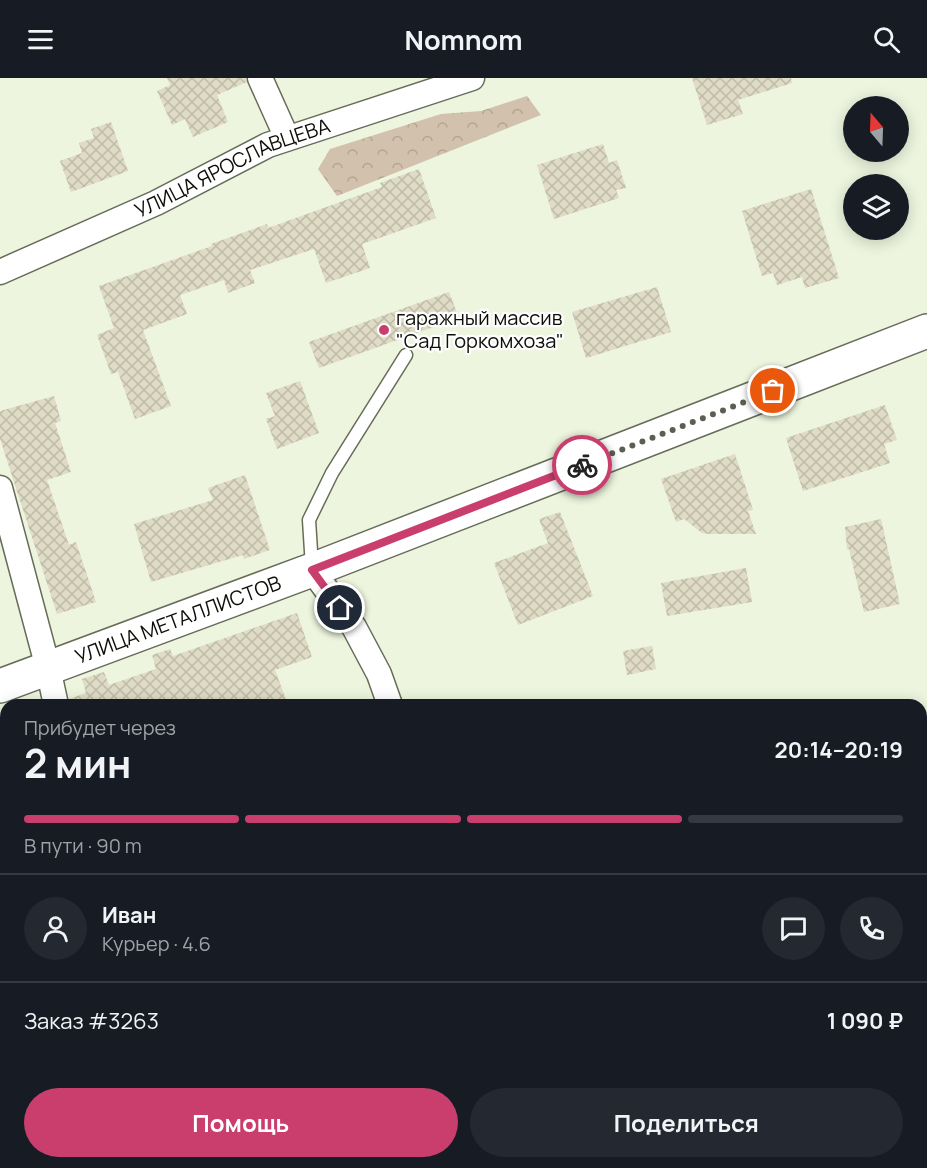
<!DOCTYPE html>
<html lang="ru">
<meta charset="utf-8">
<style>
:root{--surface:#171b24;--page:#242831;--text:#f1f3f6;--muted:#9ea1a6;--line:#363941;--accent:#ca3e6e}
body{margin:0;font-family:Manrope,sans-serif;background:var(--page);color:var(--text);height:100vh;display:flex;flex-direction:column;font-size:22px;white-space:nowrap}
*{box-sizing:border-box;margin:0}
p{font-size:20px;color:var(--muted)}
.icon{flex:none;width:33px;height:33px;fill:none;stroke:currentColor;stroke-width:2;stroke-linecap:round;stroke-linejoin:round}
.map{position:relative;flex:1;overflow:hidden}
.details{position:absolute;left:0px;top:621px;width:927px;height:470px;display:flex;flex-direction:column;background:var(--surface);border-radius:18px 18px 0 0;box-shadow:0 3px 15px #0003}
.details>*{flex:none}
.needle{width:39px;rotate:341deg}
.controls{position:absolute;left:843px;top:18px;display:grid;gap:12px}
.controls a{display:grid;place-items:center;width:66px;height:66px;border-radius:50%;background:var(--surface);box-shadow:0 3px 15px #0003;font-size:30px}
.pin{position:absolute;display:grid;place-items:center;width:51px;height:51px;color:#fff;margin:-26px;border:3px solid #fff;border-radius:50%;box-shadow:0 2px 6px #0007}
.courier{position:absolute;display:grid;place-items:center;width:60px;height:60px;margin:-30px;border:4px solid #ca3e6e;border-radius:50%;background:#fff;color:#222;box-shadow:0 2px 8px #0007}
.overview em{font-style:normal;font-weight:700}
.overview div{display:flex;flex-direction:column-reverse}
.overview{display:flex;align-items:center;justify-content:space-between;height:102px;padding:0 24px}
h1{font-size:39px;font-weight:700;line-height:45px}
.bar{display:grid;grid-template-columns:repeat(4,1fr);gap:9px 6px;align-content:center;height:72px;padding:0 24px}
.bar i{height:8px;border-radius:4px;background:var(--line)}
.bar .active{background:var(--accent)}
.bar p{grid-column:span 4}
.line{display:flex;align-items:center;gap:15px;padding:0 24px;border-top:2px solid var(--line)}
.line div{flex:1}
.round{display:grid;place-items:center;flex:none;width:63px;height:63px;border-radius:32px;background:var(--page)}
.cta{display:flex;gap:12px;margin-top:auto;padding:12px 24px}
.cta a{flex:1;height:69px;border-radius:36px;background:var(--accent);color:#fff;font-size:24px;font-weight:700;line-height:69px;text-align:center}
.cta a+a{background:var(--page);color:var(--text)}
header{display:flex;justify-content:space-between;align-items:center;height:78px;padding:0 24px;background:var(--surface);font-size:27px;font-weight:700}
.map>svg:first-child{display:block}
.forest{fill:url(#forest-crowns)}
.building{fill:url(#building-cross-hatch)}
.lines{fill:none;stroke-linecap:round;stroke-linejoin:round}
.lane-casing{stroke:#666c59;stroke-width:15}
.street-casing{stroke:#666c59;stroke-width:27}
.secondary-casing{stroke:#666c59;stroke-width:36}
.lane{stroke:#fff;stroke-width:12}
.street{stroke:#fff;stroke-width:24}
.secondary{stroke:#fff;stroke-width:33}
.done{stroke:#5b5f53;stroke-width:6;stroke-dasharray:0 10.8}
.route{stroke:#ca3e6e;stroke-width:8}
.poi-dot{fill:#ca3e6e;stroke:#fefefe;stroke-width:2}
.labels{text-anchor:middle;stroke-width:4.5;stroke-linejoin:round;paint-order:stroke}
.street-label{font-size:20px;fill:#0c0e07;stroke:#fefefe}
.poi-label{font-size:20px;fill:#0c0e07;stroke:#fefefe;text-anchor:start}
</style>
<header><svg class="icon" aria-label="menu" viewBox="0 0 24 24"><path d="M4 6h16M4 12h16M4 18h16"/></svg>Nomnom<svg class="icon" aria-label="search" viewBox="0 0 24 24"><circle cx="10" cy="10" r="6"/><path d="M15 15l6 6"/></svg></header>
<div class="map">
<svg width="927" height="1090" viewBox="0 0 927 1090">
<defs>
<pattern id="forest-crowns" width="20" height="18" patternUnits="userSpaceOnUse" patternTransform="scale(1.5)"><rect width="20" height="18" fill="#d2c1ac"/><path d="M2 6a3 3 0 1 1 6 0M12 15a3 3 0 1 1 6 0" fill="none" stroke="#b3a592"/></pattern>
<pattern id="building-cross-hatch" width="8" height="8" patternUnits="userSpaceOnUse" patternTransform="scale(1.5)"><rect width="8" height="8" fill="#dfdbc5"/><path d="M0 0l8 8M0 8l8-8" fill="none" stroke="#bebba8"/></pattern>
</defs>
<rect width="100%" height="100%" fill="#edf5df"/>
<path class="forest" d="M 527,18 L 541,37 L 337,118 L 318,91 L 330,71 L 441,36 L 481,33 Z"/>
<path class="building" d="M 167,0 L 246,0 L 247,4 L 217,17 L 228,44 L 193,59 L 185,41 L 172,47 L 157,13 L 170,7 Z
M 692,0 L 791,0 L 792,5 L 738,22 L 743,36 L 707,47 Z
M 111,44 L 128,93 L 71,114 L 60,83 L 82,75 L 79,65 L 94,60 L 91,51 Z
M 603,66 L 609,85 L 617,82 L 626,110 L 616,112 L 619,120 L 554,141 L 537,87 Z
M 419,91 L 436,140 L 362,166 L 370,190 L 326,205 L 314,171 L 250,192 L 255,205 L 228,215 L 224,202 L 180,217 L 187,236 L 143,252 L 171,328 L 135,341 L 118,294 L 111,296 L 97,257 L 114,250 L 99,208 L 212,168 L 211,166 L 267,146 L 268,150 L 382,109 L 380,105 Z
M 811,111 L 839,200 L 805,210 L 802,199 L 777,207 L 773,195 L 762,198 L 742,133 Z
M 657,209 L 671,254 L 586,280 L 572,234 Z
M 449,214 L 459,240 L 319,290 L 309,264 Z
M 300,303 L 319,355 L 277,371 L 266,341 L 275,338 L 266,315 Z
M 54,318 L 61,343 L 55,345 L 71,394 L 47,402 L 69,467 L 76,464 L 96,524 L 57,536 L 0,361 L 0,333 Z
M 885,327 L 897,362 L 884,366 L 890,385 L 803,413 L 786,360 Z
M 735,376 L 753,432 L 748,433 L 756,456 L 709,456 L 702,455 L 684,441 L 676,444 L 661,401 Z
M 245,397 L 270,472 L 244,481 L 243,477 L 151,504 L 134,446 L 213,422 L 208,410 Z
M 560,434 L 593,518 L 518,547 L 494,485 L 548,465 L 539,441 Z
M 881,441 L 900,526 L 864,534 L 849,471 L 847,471 L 845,449 Z
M 746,490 L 752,524 L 667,538 L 661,505 Z
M 297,535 L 312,579 L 275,592 L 288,627 L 70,627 L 69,621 L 86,615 L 82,601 L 104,594 L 109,607 L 156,591 L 152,577 L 170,571 L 173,578 Z
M 652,568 L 656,591 L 627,597 L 623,573 Z"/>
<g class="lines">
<defs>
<path id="lane" d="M 312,489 L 309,442 L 332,395 L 406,277"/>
<g id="street">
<path d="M 260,0 L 287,60"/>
<path id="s1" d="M 0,194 L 156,125 L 268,67 L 472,0"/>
<path d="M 0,410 L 48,590 L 56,627"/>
<path d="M 312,492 L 354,549 L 379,596 L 390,627"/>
<path d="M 921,745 L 927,744"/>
<path d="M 0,965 L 6,962"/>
<path d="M 141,1084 L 142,1090"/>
<path d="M 482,1084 L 484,1090"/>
<path d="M 809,1084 L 810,1090"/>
</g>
<g id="secondary">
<path id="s2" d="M 0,608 L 312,492 L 927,253"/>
</g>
</defs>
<use href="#lane" class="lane-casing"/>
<use href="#street" class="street-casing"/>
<use href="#secondary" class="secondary-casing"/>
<use href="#lane" class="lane"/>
<use href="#street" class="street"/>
<use href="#secondary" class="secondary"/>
</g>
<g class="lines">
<path class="done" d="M 582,387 L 773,313"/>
<path class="route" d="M 340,530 L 312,492 L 582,387"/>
</g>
<circle class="poi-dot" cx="384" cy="252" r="6"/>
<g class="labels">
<g class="street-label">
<text dy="7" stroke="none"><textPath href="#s1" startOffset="255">УЛИЦА ЯРОСЛАВЦЕВА</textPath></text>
<text dy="7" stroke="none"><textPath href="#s2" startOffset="190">УЛИЦА МЕТАЛЛИСТОВ</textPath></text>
</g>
<g class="poi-label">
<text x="396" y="247">гаражный массив<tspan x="396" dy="23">"Сад Горкомхоза"</tspan></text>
</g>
</g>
</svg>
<div class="controls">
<a><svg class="needle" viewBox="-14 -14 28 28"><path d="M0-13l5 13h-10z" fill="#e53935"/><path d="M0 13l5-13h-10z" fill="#9ea1a6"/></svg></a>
<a><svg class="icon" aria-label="layers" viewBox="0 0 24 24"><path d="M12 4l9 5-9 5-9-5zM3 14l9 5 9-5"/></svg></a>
</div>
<div class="pin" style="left:773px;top:313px;background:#ea580c"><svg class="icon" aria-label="bag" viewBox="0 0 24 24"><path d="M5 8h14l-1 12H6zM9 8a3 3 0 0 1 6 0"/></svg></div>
<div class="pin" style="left:340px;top:530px;background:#1f2937"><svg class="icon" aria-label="home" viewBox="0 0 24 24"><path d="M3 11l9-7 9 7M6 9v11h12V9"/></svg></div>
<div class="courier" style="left:582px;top:387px"><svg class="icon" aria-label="bike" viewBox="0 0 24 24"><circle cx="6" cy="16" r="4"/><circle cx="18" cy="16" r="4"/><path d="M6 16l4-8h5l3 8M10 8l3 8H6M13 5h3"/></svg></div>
<section class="details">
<div class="overview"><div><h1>2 мин</h1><p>Прибудет через</p></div><em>20:14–20:19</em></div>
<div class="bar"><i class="active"></i><i class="active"></i><i class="active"></i><i></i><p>В пути · 90 m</p></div>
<div class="line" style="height:108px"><a class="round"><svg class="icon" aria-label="person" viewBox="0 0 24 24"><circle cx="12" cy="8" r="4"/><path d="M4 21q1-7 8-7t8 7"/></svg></a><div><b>Иван</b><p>Курьер · 4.6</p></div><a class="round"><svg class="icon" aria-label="chat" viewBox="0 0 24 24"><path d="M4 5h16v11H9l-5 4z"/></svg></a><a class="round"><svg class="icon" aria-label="phone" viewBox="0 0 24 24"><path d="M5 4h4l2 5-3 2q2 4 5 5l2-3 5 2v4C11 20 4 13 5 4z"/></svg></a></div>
<div class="line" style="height:78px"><div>Заказ #3263</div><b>1 090 ₽</b></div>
<div class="cta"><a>Помощь</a><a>Поделиться</a></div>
</section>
</div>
